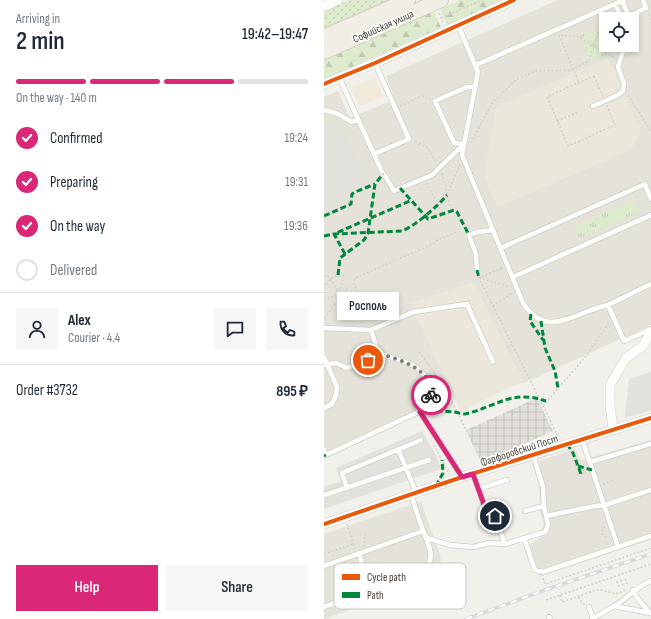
<!DOCTYPE html>
<meta charset="utf-8">
<style>
:root{--surface:#fff;--page:#f6f6f7;--text:#1f2937;--muted:#747a83;--line:#e0e1e3;--accent:#db2777}
body{margin:0;font-family:"Sofia Sans Condensed",sans-serif;background:var(--page);color:var(--text);height:100vh;display:flex;flex-direction:column;font-size:15px;white-space:nowrap}
*{box-sizing:border-box;margin:0}
p{font-size:13px;color:var(--muted)}
.icon{flex:none;width:22px;height:22px;fill:none;stroke:currentColor;stroke-width:2;stroke-linecap:round;stroke-linejoin:round}
.map{position:relative;flex:1;overflow:hidden}
.side{display:flex;flex-direction:column;background:var(--surface);width:324px}
.side>*{flex:none}
.buttons{position:absolute;left:275px;top:12px;display:grid;gap:8px}
.buttons a{display:grid;place-items:center;width:40px;height:40px;border-radius:0px;background:var(--surface);box-shadow:0 2px 6px #0003;font-size:20px}
.pin{position:absolute;display:grid;place-items:center;width:34px;height:34px;color:#fff;margin:-17px;border:2px solid #fff;border-radius:50%;box-shadow:0 1px 4px #0007}
.courier{position:absolute;display:grid;place-items:center;width:40px;height:40px;margin:-20px;border:3px solid #db2777;border-radius:50%;background:#fff;color:#222;box-shadow:0 1px 5px #0007}
.bubble{position:absolute;height:28px;border-radius:0px;background:var(--surface);box-shadow:0 2px 6px #0003;font-size:13px;font-weight:600;line-height:28px;text-align:center}
.head em{font-style:normal;font-weight:600}
.head div{display:flex;flex-direction:column-reverse}
.head{display:flex;align-items:center;justify-content:space-between;height:68px;padding:0 16px}
h1{font-size:26px;font-weight:600;line-height:30px}
.bar{display:grid;grid-template-columns:repeat(4,1fr);gap:6px 4px;align-content:center;height:48px;padding:0 16px}
.bar i{height:5px;border-radius:3px;background:var(--line)}
.bar .active{background:var(--accent)}
.bar p{grid-column:span 4}
.line{display:flex;align-items:center;gap:10px;padding:0 16px;border-top:1px solid var(--line)}
.line div{flex:1}
.round{display:grid;place-items:center;flex:none;width:42px;height:42px;border-radius:0px;background:var(--page)}
ol{padding:0 16px;list-style:none}
li{display:flex;align-items:center;gap:12px;height:44px}
li p{margin-inline-start:auto}
li .icon{padding:4px;border-radius:50%;background:var(--accent);color:#fff;stroke-width:4}
li:last-child{color:var(--muted)}
li i{width:22px;height:22px;border:2px solid var(--line);border-radius:50%}
.button{display:flex;gap:8px;margin-top:auto;padding:8px 16px}
.button a{flex:1;height:46px;border-radius:0px;background:var(--accent);color:#fff;font-size:16px;font-weight:600;line-height:46px;text-align:center}
.button a+a{background:var(--page);color:var(--text)}
main{display:flex;flex:1;min-height:0}
.map>svg:first-child{display:block}
.residential{fill:#e5e2d9;fill-rule:evenodd}
.commercial{fill:#f0e9dc}
.industrial{fill:url(#industrial-grid)}
.education{fill:#ebe8db}
.grass{fill:url(#grass-dots)}
.forest{fill:url(#forest-firs)}
.park{fill:url(#park-tufts)}
.parking{fill:#e3e1dc}
.lines{fill:none;stroke-linecap:round;stroke-linejoin:round}
.lane-casing{stroke:#cfcec9;stroke-width:6}
.street-casing{stroke:#cfcec9;stroke-width:10}
.primary-casing{stroke:#d2cdba;stroke-width:16}
.path{stroke:#d1d0ca;stroke-width:1.5;stroke-dasharray:2 2;stroke-linecap:butt}
.lane{stroke:#fdfdfc;stroke-width:4.5}
.street{stroke:#fdfdfc;stroke-width:9}
.primary{stroke:#f0eee5;stroke-width:14}
.rail-casing{stroke:#d9d9d8;stroke-width:3.5}
.rail{stroke:#fff;stroke-width:2;stroke-dasharray:6;stroke-linecap:butt}
.quiet{stroke:#00873e;stroke-width:3;stroke-dasharray:6 3;stroke-linecap:butt}
.cycleway-casing{stroke:#fff;stroke-width:6}
.cycleway{stroke:#e8590c;stroke-width:4}
.done{stroke:#827f77;stroke-width:4;stroke-dasharray:0 7.2}
.route{stroke:#db2777;stroke-width:5}
.labels{text-anchor:middle;stroke-width:3;stroke-linejoin:round;paint-order:stroke}
.street-label{font-size:11px;fill:#474238;stroke:#fff}
.key{fill:#fff;stroke:#c8c6c3;stroke-width:1}
.key-label{font-size:11px;fill:#474238}
</style>
<main>
<section class="side">
<div class="head"><div><h1>2 min</h1><p>Arriving in</p></div><em>19:42–19:47</em></div>
<div class="bar"><i class="active"></i><i class="active"></i><i class="active"></i><i></i><p>On the way · 140 m</p></div>
<ol>
<li><svg class="icon" aria-label="check" viewBox="0 0 24 24"><path d="M5 12l5 5 9-10"/></svg>Confirmed<p>19:24</p></li>
<li><svg class="icon" aria-label="check" viewBox="0 0 24 24"><path d="M5 12l5 5 9-10"/></svg>Preparing<p>19:31</p></li>
<li><svg class="icon" aria-label="check" viewBox="0 0 24 24"><path d="M5 12l5 5 9-10"/></svg>On the way<p>19:36</p></li>
<li><i></i>Delivered</li>
</ol>
<div class="line" style="height:72px"><a class="round"><svg class="icon" aria-label="person" viewBox="0 0 24 24"><circle cx="12" cy="8" r="4"/><path d="M4 21q1-7 8-7t8 7"/></svg></a><div><b>Alex</b><p>Courier · 4.4</p></div><a class="round"><svg class="icon" aria-label="chat" viewBox="0 0 24 24"><path d="M4 5h16v11H9l-5 4z"/></svg></a><a class="round"><svg class="icon" aria-label="phone" viewBox="0 0 24 24"><path d="M5 4h4l2 5-3 2q2 4 5 5l2-3 5 2v4C11 20 4 13 5 4z"/></svg></a></div>
<div class="line" style="height:52px"><div>Order #3732</div><b>895 ₽</b></div>
<div class="button"><a>Help</a><a>Share</a></div>
</section>
<div class="map">
<svg width="327" height="619" viewBox="0 0 327 619">
<defs>
<pattern id="industrial-grid" width="8" height="8" patternUnits="userSpaceOnUse"><rect width="8" height="8" fill="#e3e0db"/><path d="M0 4h8M4 0v8" fill="none" stroke="#c4c1bd"/></pattern>
<pattern id="grass-dots" width="8" height="8" patternUnits="userSpaceOnUse"><rect width="8" height="8" fill="#ddeacd"/><path d="M2 2h.1M6 6h.1" fill="none" stroke="#bfcab1" stroke-width="1.8" stroke-linecap="round"/></pattern>
<pattern id="forest-firs" width="22" height="20" patternUnits="userSpaceOnUse"><rect width="22" height="20" fill="#ddeacd"/><path d="M5 1l3.5 6h-7zM16 11l3.5 6h-7z" fill="#bfcab1"/></pattern>
<pattern id="park-tufts" width="24" height="20" patternUnits="userSpaceOnUse"><rect width="24" height="20" fill="#ddeacd"/><path d="M3 7l-1-3M5 7V3M7 7l1-3M15 17l-1-3M17 17v-4M19 17l1-3" fill="none" stroke="#bfcab1"/></pattern>
</defs>
<rect width="100%" height="100%" fill="#f1f0eb"/>
<path class="residential" d="M 234,0 L 327,0 L 327,325 L 202,382 L 118,398 L 0,452 L 0,97 L 14,91 L 26,118 L 71,99 L 62,76 ZM 282,19 L 308,19 L 308,45 L 282,45 Z
M 327,440 L 327,539 L 215,577 L 205,545 L 216,538 L 220,526 L 216,512 L 215,483 L 208,463 L 251,449 L 257,460 Z
M 97,501 L 116,555 L 117,564 L 110,576 L 97,585 L 0,619 L 0,534 Z"/>
<path class="commercial" d="M 51,78 L 59,96 L 35,107 L 27,88 Z"/>
<path class="industrial" d="M 213,398 L 229,431 L 157,463 L 142,430 Z"/>
<path class="education" d="M 284,58 L 297,87 L 290,91 L 293,98 L 301,95 L 317,131 L 307,150 L 174,207 L 160,176 L 172,107 Z
M 150,282 L 199,381 L 137,412 L 86,303 Z"/>
<path class="grass" d="M 24,0 L 67,0 L 0,30 L 0,11 Z"/>
<path class="forest" d="M 136,0 L 179,0 L 123,25 L 116,9 Z
M 110,11 L 117,28 L 0,79 L 0,60 Z"/>
<path class="park" d="M 274,28 L 285,53 L 266,62 L 255,36 Z
M 310,200 L 315,212 L 255,238 L 250,226 Z"/>
<path class="parking" d="M 5,123 L 6,126 L 21,135 L 25,141 L 44,185 L 22,195 L 25,203 L 5,211 L 3,209 L 0,212 L 0,124 Z
M 327,372 L 327,410 L 301,418 L 305,379 Z
M 98,431 L 111,453 L 117,469 L 0,509 L 0,487 L 17,481 L 12,468 Z"/>
<g class="lines">
<defs>
<path id="lane" d="M 298,1 L 305,16 L 322,8 L 319,0
M 291,4 L 298,19
M 134,25 L 154,72 L 138,155 L 199,303 C 223,341 252,311 284,305 L 327,284
M 152,65 L 300,0
M 15,77 L 59,174 L 62,177 L 70,191 L 108,175 L 140,144
M 269,106 L 294,95 L 299,91 L 300,84 L 294,67 L 301,45
M 0,110 L 12,113 L 28,122 L 34,119
M 140,144 L 130,143 L 111,101 L 143,87 L 151,87
M 50,154 L 85,139 L 51,63
M 177,248 L 321,184 L 327,199
M 153,270 L 152,254 L 145,235 L 153,232 L 169,230
M 189,277 L 327,215
M 284,305 L 300,341 L 327,329
M 0,328 L 47,330 L 55,355
M 47,330 L 89,312 L 143,304 L 169,362
M 0,357 L 13,387 L 12,395 L 8,404 L 0,408
M 0,365 L 12,363 L 23,368 L 55,355 L 60,355 C 70,358 84,361 93,368 C 105,377 110,393 105,407 L 2,455 L 0,450
M 96,412 L 138,477
M 258,439 L 294,547
M 74,449 L 92,492
M 266,462 L 327,444
M 149,474 L 163,513 L 171,516 L 181,544
M 23,488 L 18,473 L 97,440
M 154,489 L 183,480
M 0,495 L 105,460
M 201,511 L 220,506
M 222,516 L 271,506 L 281,505 L 327,490
M 103,538 L 126,545 L 150,547 L 165,543 L 181,544 L 221,532 L 224,525 L 220,506 L 219,487 L 209,455
M 200,538 L 211,570 L 219,572 L 327,536
M 35,553 L 46,591
M 0,566 L 99,531
M 309,590 L 313,598 L 326,613
M 290,606 C 304,599 312,586 327,581
M 0,607 L 98,572 C 114,558 104,545 99,530 C 94,518 91,506 87,494
M 265,607 L 269,618
M 225,617 L 226,619
M 268,619 L 290,606 L 326,613"/>
<path id="street" d="M 0,6 L 14,0
M 0,84 L 51,63 L 190,0
M 289,429 L 286,405 L 286,385 L 302,358 L 319,346 L 327,332
M 0,524 L 138,477 L 327,418"/>
<path id="primary" d="M 0,37 L 84,0
M 0,52 L 117,0"/>
</defs>
<use href="#lane" class="lane-casing"/>
<use href="#street" class="street-casing"/>
<use href="#primary" class="primary-casing"/>
<path class="path" d="M 115,13 L 119,23
M 325,14 L 327,24
M 117,18 L 158,0
M 283,19 L 288,12
M 235,35 L 255,83
M 237,35 L 255,37 L 291,58
M 270,76 L 291,125 L 244,146 L 223,97 Z
M 304,95 L 327,131
M 76,106 L 98,96 L 106,99
M 233,121 L 253,113
M 91,142 L 103,147 L 113,163
M 147,143 L 168,103 L 193,79 L 212,71 L 247,70 L 265,61 L 275,30 L 282,20
M 118,173 L 127,210
M 102,183 L 114,204 L 117,214
M 123,195 L 136,164
M 178,268 L 155,278 L 235,438
M 0,276 L 3,275 C 9,281 11,290 18,295
M 155,278 L 186,287
M 0,288 C 4,281 11,273 19,276 C 20,286 10,299 0,300
M 169,306 L 188,293
M 42,310 L 30,284 L 30,281 L 31,278 L 109,244 L 112,241 L 132,232
M 0,318 L 25,286
M 183,348 L 188,344
M 95,352 L 119,384 L 143,432
M 219,406 L 263,355 L 285,323
M 110,445 L 125,474
M 253,475 L 262,472
M 279,484 L 290,480
M 23,524 L 31,549
M 281,527 L 279,528 L 278,534 L 282,537
M 40,547 L 41,533
M 0,554 L 29,544
M 219,578 L 221,584 L 327,548
M 301,579 L 303,584
M 297,580 L 299,586
M 293,581 L 295,587
M 236,595 L 238,602 L 272,590 L 277,590 L 292,594 L 302,590
M 255,597 L 255,599 L 261,605
M 222,600 L 327,564"/>
<use href="#lane" class="lane"/>
<use href="#street" class="street"/>
<use href="#primary" class="primary"/>
<defs>
<path id="rail" d="M 142,619 L 218,591 L 327,554"/>
</defs>
<use href="#rail" class="rail-casing"/>
<use href="#rail" class="rail"/>
<path class="quiet" d="M 76,188 L 104,219 L 130,210 L 133,212 L 145,235
M 0,216 L 27,204 L 28,194 L 31,192 L 51,184
M 0,236 L 10,234 L 78,231 C 91,226 114,206 123,195
M 21,254 L 10,234 L 88,200
M 153,270 L 155,278
M 14,275 L 16,258 L 40,240 L 44,233 L 51,184 L 59,174
M 207,314 L 206,321 L 219,340
M 217,321 L 221,348 L 231,371 L 234,388
M 102,379 L 117,381
M 105,407 L 107,410 C 114,411 122,411 129,412 C 133,412 137,414 141,414 C 172,407 187,389 222,401
M 243,444 L 249,453 L 257,474
M 0,456 L 2,455
M 254,466 L 268,470
M 112,486 L 119,473 L 118,460"/>
<defs>
<path id="cycleway" d="M 0,84 L 51,63 L 190,0
M 0,524 L 138,477 L 327,418"/>
</defs>
<use href="#cycleway" class="cycleway-casing"/>
<use href="#cycleway" class="cycleway"/>
</g>
<g class="lines">
<path class="done" d="M 44,360 L 55,355 L 60,355 C 80,361 108,370 107,395"/>
<path class="route" d="M 107,395 L 105,407 L 96,412 L 138,477 L 149,474 L 163,513 L 171,516"/>
</g>
<g class="labels">
<g class="street-label">
<text transform="translate(59 26) rotate(-24)" y="4">Софийская улица</text>
<text transform="translate(195 450) rotate(-18)" y="4">Фарфоровский Пост</text>
</g>
</g>
<rect x="10" y="563" width="132" height="46" rx="6" class="key"/>
<rect x="18" y="574" width="18" height="6" fill="#e8590c"/>
<rect x="18" y="592" width="18" height="6" fill="#00873e"/>
<g class="key-label">
<text x="43" y="581">Cycle path</text>
<text x="43" y="599">Path</text>
</g>
</svg>
<div class="buttons">
<a><svg class="icon" aria-label="locate" viewBox="0 0 24 24"><circle cx="12" cy="12" r="6"/><path d="M12 2v4M12 18v4M2 12h4M18 12h4"/></svg></a>
</div>
<div class="pin" style="left:44px;top:360px;background:#ea580c"><svg class="icon" aria-label="bag" viewBox="0 0 24 24"><path d="M5 8h14l-1 12H6zM9 8a3 3 0 0 1 6 0"/></svg></div>
<div class="pin" style="left:171px;top:516px;background:#1f2937"><svg class="icon" aria-label="home" viewBox="0 0 24 24"><path d="M3 11l9-7 9 7M6 9v11h12V9"/></svg></div>
<div class="courier" style="left:107px;top:395px"><svg class="icon" aria-label="bike" viewBox="0 0 24 24"><circle cx="6" cy="16" r="4"/><circle cx="18" cy="16" r="4"/><path d="M6 16l4-8h5l3 8M10 8l3 8H6M13 5h3"/></svg></div>
<div class="bubble" style="left:13px;top:292px;width:62px">Росполь</div>
</div>
</main>
